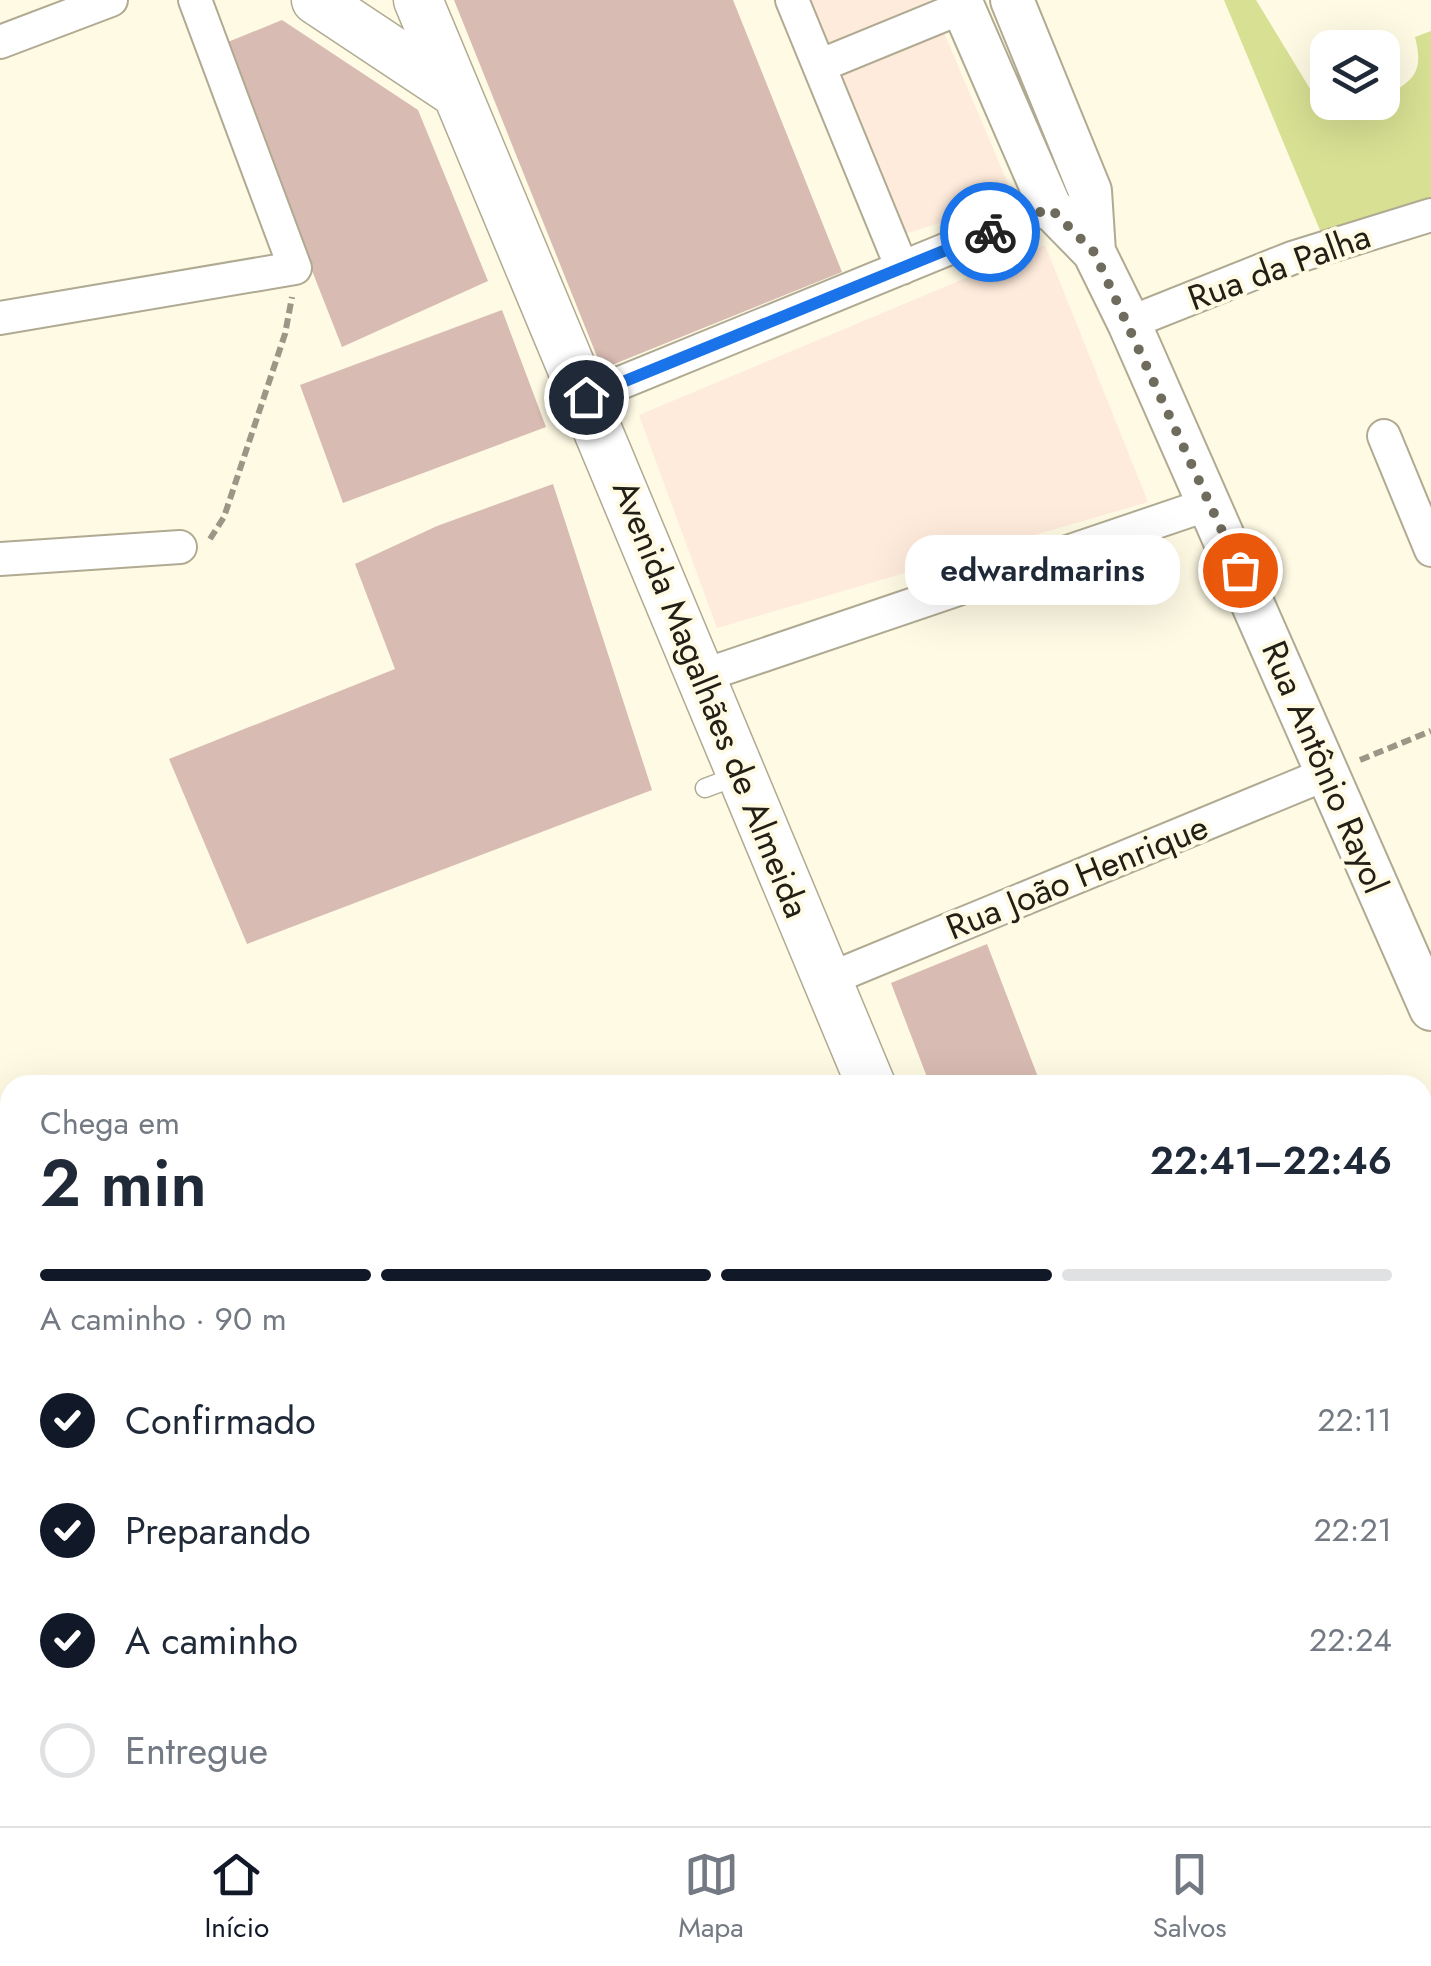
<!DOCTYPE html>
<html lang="pt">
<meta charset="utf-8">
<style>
:root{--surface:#fff;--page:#f6f6f7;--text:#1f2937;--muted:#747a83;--line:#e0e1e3;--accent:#111827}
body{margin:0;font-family:Jost,sans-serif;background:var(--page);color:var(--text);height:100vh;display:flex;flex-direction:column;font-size:38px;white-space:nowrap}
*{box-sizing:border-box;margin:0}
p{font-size:32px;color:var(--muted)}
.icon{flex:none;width:55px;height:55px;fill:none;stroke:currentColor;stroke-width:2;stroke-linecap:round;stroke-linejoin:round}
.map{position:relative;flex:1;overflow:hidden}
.details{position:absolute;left:0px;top:1075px;width:1432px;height:752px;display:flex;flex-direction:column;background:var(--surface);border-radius:30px 30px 0 0;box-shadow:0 10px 40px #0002}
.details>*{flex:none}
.tools{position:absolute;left:1310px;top:30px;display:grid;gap:20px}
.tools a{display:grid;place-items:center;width:90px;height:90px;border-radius:20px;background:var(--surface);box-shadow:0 10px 40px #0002;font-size:50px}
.pin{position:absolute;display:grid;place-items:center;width:85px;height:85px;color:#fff;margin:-42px;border:5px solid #fff;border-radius:50%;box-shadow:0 2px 10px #0007}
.courier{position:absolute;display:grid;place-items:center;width:100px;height:100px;margin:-50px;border:8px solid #1a73e8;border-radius:50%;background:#fff;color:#222;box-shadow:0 2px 12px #0007}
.bubble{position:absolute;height:70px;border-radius:30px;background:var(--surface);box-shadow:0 10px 40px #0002;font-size:32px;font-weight:600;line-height:70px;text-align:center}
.overview em{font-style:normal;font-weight:600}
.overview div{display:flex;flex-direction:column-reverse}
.overview{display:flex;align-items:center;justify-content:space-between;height:170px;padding:0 40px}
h1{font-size:65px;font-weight:600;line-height:75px}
.bar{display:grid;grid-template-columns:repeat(4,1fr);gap:15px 10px;align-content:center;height:120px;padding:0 40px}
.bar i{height:12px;border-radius:8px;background:var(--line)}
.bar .active{background:var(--accent)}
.bar p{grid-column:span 4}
ol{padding:0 40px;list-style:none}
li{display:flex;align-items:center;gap:30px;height:110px}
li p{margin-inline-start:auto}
li .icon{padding:10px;border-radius:50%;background:var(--accent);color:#fff;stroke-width:4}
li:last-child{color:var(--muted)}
li i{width:55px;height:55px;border:5px solid var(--line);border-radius:50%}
.tab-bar{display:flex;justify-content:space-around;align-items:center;height:140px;border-top:2px solid var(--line);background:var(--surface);font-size:28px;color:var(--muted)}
.tab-bar a{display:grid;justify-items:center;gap:5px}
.tab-bar .active{color:var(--accent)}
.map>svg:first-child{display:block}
.commercial{fill:#feebdb}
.green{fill:#d7e093}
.building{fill:#d8bbb3}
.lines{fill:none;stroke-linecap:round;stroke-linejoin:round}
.service-casing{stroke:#b0aa92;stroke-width:21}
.minor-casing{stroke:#b0aa92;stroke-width:36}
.tertiary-casing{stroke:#b0aa92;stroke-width:46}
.secondary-casing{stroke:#b0aa92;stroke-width:51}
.primary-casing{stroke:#b0aa92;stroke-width:56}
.path{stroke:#9a9787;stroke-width:6;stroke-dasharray:10 5;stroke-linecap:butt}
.service{stroke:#fff;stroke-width:18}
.minor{stroke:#fff;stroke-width:32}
.tertiary{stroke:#fff;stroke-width:42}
.secondary{stroke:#fff;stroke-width:48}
.primary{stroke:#fff;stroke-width:52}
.done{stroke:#6f6c5e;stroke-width:10;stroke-dasharray:0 18}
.route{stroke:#1a73e8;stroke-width:12}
.labels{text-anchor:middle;stroke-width:8;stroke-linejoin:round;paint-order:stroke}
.street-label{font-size:35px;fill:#222016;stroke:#fefae4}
</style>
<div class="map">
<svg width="1431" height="1826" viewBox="0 0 1431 1826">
<rect width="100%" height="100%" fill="#fefae4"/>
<path class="commercial" d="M 810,0 L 930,0 L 1015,200 L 901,235 Z
M 1045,245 L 1148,502 L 717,628 L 639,415 Z"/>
<path class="green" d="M 1224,0 L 1256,0 L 1326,115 C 1363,112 1363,108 1389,94 C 1417,79 1423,68 1415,37 L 1431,31 L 1431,200 L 1322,235 Z
M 10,1511 L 10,1676 L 0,1677 L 0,1512 Z
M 1072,1818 L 1376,1818 L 1387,1826 L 1058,1826 Z"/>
<path class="building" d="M 454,0 L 733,0 L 842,272 L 602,369 Z
M 282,20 L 418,110 L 488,281 L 342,347 L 223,44 Z
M 502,310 L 546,427 L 343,503 L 300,385 Z
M 553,484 L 652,790 L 247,944 L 169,759 L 395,669 L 355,564 L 437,526 Z
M 987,944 L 1041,1085 L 930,1085 L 891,983 Z
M 1431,1100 L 1431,1213 L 1422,1216 L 1422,1103 Z
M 1431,1349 L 1431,1409 L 1422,1391 L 1422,1354 Z"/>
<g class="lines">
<defs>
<path id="service" d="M 705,788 L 740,775
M 540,1818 L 546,1826
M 870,1818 L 870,1826
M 906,1826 L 911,1818
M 991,1826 L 996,1818"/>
<path id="minor" d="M 792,0 L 902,268
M 0,42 L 111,0
M 819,66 L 963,7
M 0,318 L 295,268 L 195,0
M 1129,323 L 1292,258 L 1431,215
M 586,397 L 1050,207
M 1384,436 L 1431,550
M 0,559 L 180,547
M 699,677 L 1212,503
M 827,980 L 1326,774"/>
<path id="tertiary" d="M 960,0 L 1050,207 L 1094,252 L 1129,323 L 1431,1009
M 1012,0 L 1090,191 L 1094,252
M 0,1399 L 10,1413
M 0,1489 L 10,1485
M 1399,1818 L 1409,1826"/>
<path id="secondary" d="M 316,0 L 456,93
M 418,0 L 871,1085
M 1422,1270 L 1431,1267"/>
<path id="primary" d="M 0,1702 L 10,1701
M 0,1778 L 10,1777
M 594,1818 L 615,1826
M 768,1818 L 783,1826"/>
</defs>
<use href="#service" class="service-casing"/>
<use href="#minor" class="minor-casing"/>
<use href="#tertiary" class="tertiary-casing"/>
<use href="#secondary" class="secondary-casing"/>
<use href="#primary" class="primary-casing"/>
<path class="path" d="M 210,539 L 224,517 L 285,334 L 292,297
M 1360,760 L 1431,731
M 0,1594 L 10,1592
M 952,1818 L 968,1826"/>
<use href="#service" class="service"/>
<use href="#minor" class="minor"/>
<use href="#tertiary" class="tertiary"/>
<use href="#secondary" class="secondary"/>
<use href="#primary" class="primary"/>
</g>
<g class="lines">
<path class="done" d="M 990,232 L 1050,208 L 1094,252 L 1240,570"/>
<path class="route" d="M 586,397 L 990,232"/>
</g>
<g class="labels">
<g class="street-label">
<text transform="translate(1279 267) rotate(-20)" y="12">Rua da Palha</text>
<text transform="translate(711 699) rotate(68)" y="12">Avenida Magalhães de Almeida</text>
<text transform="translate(1325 767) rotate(67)" y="12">Rua Antônio Rayol</text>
<text transform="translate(1077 877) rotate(-22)" y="12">Rua João Henrique</text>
</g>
</g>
</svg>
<div class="tools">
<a><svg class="icon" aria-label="layers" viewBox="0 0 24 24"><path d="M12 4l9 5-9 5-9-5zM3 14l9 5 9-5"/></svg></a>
</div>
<div class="pin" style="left:1240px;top:570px;background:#ea580c"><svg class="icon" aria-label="bag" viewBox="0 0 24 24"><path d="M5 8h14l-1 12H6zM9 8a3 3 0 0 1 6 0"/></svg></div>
<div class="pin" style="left:586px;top:397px;background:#1f2937"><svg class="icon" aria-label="home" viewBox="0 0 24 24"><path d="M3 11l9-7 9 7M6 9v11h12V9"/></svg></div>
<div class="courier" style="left:990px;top:232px"><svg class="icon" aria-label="bike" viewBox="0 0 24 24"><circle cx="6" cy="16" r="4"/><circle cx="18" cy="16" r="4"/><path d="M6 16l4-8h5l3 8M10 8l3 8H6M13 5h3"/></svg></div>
<div class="bubble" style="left:905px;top:535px;width:275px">edwardmarins</div>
<section class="details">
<div class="overview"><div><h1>2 min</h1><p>Chega em</p></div><em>22:41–22:46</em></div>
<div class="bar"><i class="active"></i><i class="active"></i><i class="active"></i><i></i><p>A caminho · 90 m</p></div>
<ol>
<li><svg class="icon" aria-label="check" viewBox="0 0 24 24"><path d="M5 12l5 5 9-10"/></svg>Confirmado<p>22:11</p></li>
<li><svg class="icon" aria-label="check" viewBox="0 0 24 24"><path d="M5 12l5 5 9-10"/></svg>Preparando<p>22:21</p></li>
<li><svg class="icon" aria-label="check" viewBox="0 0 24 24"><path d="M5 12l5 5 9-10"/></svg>A caminho<p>22:24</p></li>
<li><i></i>Entregue</li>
</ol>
</section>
</div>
<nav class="tab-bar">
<a class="active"><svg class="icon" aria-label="home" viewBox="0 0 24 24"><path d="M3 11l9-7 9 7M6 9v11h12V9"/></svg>Início</a>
<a><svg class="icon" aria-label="map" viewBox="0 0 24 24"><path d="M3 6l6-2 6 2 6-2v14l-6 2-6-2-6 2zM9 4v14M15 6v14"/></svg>Mapa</a>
<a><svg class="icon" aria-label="saved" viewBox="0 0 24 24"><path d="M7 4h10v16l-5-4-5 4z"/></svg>Salvos</a>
</nav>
